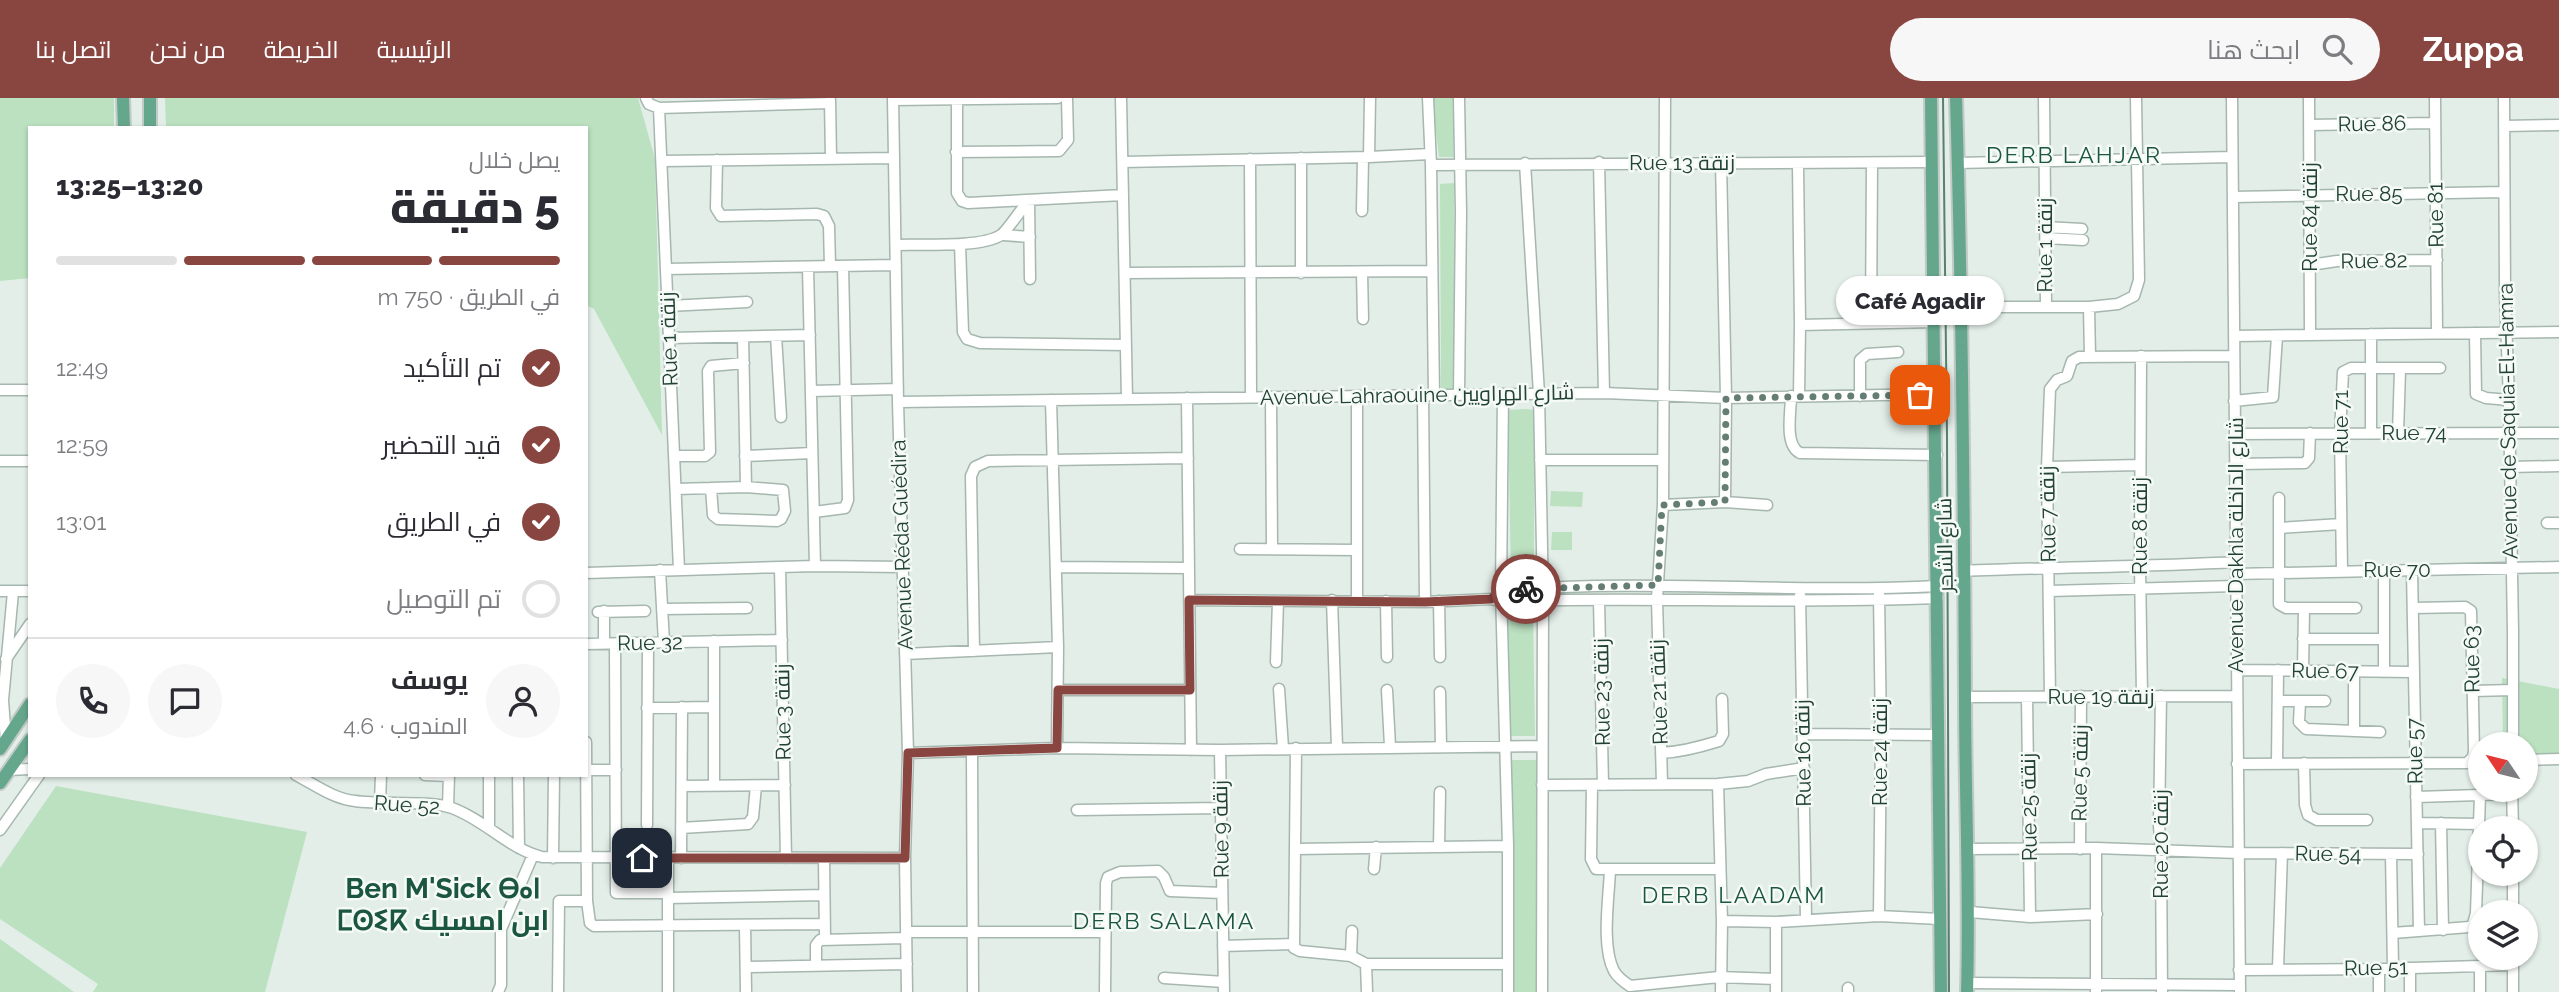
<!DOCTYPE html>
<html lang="ar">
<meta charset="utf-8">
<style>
:root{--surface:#fff;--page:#f7f7f7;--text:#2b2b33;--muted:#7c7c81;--line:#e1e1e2;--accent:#894641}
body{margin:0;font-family:Raleway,Cairo,"Noto Sans Tifinagh",sans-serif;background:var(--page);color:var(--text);direction:rtl;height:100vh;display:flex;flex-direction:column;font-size:26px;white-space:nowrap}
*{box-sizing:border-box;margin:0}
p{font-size:23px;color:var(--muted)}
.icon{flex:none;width:38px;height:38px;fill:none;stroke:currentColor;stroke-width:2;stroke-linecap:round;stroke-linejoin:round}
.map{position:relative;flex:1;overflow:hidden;direction:ltr}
.panel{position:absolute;left:28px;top:28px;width:560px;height:651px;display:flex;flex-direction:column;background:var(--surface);border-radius:0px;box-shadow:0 2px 5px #0004;direction:rtl}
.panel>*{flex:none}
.needle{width:46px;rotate:305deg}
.controls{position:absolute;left:2468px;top:634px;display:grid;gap:14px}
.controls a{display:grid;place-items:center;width:70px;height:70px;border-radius:50%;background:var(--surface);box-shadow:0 2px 5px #0004;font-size:35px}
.pin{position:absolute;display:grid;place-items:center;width:60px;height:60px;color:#fff;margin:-30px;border-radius:14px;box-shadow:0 4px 10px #0006}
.courier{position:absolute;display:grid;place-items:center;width:70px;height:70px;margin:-35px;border:5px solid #894641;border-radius:50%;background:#fff;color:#222;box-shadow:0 2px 9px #0007}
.bubble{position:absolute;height:49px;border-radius:24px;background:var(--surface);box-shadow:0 2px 5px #0004;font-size:23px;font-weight:800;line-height:49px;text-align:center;direction:rtl}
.summary em{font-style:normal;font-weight:800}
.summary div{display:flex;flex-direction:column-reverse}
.summary{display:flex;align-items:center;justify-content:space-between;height:119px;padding:0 28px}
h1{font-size:46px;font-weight:800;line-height:52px}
.bar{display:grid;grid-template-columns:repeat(4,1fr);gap:10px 7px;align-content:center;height:84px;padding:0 28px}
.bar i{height:9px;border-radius:5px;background:var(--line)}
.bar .selected{background:var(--accent)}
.bar p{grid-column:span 4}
.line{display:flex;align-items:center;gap:18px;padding:0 28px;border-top:2px solid var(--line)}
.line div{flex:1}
.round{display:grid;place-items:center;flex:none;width:74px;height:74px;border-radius:37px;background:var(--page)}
ol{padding:0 28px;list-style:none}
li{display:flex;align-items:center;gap:21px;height:77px}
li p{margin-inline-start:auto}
li .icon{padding:7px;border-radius:50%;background:var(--accent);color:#fff;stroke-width:4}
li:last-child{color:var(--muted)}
li i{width:38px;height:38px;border:4px solid var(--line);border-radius:50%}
header{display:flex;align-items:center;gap:42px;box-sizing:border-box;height:98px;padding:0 35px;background:var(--accent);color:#fff}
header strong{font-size:33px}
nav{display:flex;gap:38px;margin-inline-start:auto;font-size:24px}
.search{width:490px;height:63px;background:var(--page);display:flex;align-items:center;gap:18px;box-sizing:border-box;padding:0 24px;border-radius:38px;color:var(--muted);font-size:26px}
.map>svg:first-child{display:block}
.green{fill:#bbe1c0}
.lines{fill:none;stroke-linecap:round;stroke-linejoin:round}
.minor-casing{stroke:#a5b7ae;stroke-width:13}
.major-casing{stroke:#c1cac6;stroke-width:16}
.minor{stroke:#fff;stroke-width:10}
.major{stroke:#65a78d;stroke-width:12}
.tram{stroke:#5c7d70;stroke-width:2}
.done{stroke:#657e73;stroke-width:7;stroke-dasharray:0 12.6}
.route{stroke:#894641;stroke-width:9}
.labels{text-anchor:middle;stroke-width:5;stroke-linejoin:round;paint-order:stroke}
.street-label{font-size:21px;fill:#214234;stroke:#f5faf7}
.neighbourhood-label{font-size:23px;letter-spacing:2px;fill:#1b563f;stroke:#f5faf7}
.district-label{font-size:28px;font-weight:bold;fill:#1b563f;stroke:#f5faf7}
</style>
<header>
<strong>Zuppa</strong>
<div class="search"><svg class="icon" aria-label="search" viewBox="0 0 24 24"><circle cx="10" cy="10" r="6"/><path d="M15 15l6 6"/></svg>ابحث هنا</div>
<nav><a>الرئيسية</a><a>الخريطة</a><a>من نحن</a><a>اتصل بنا</a></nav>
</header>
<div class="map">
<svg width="2559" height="894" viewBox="0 0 2559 894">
<rect width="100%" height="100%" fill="#e3eee8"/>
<path class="green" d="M 0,0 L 114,0 L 114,30 L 30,30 L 30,180 L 0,183 Z
M 165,0 L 638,0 L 655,61 L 662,337 L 594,211 L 586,207 L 586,30 L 166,30 Z
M 1432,0 L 1455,0 L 1453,59 L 1439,59 Z
M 1454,85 L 1455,292 L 1441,292 L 1440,86 Z
M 1527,311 L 1534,312 L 1534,481 L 1511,481 L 1508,312 Z
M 1551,393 L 1583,394 L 1582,409 L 1550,408 Z
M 1552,434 L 1572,434 L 1572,452 L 1551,452 Z
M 1516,509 L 1523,509 L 1533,515 L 1535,638 L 1508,638 L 1508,516 L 1510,510 Z
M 2502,580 L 2559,591 L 2559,661 L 2525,661 L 2525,646 L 2503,646 Z
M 1512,662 L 1539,662 L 1536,894 L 1511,894 Z
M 56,688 L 307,734 L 265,894 L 93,894 L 98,886 L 0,821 L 0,770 Z
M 0,841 L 74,894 L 0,894 Z"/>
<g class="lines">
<defs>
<path id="minor" d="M 646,0 L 649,6 L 659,10 L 830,5
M 893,0 L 898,304 L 908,655 L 905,760 L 907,894
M 957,0 L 957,95 L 962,103 L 968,105 L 1123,97
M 1121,0 L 1127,301
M 1428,0 L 1431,67 L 1434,297
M 1459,0 L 1461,114 L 1459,297
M 2044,0 L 2046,209
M 2232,0 L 2240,894
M 2309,0 L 2310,237
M 2435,0 L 2437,235
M 2504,0 L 2505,196 L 2509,302 L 2513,533 L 2513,646
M 830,2 L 831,61
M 893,2 L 1058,0
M 659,10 L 679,472
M 2309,27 L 2435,25
M 2504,28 L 2559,27
M 956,54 L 1059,53 L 1068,42 L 1067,0
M 1369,59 L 1370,0
M 1301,60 L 1301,175
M 1250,61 L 1251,299
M 717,62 L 716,110 L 721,118 L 817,116 L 824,118 L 829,128 L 830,168
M 662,63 L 894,60
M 1123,64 L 1369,59 L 1430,56
M 1599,64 L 1604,295
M 1721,64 L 1726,300 L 1725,404
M 1525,65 L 1539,296 L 1543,502 L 1542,894
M 1958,65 L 2232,59
M 1798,66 L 1800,227 L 1799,298
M 1431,67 L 1932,64
M 2233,99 L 2504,94
M 1029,102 L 1030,181
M 1362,113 L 1363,60
M 2045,129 L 2082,131
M 1003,137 L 1030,139
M 2046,140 L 2083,142
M 960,146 L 963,234 L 967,241 L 980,245 L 1126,247
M 896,147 C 920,146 982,150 1001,137 C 1007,133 1022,110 1029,102
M 2310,167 L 2337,163 L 2437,162
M 808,169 L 815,468
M 666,171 L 896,167
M 1362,174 L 1363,221
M 1125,175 L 1432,173
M 668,208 L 747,204
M 1962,209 L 2089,209 L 2118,206 L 2134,198 L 2139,182 L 2136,0
M 2089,209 L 2090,259
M 1871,225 L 1872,65
M 1800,227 L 1935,224
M 2475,235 L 2476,296 L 2486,300 L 2509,302
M 2371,236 L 2371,335
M 776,238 L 781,319
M 2234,238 L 2559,234
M 669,240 L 810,237
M 2141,258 L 2140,469 L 2142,598
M 0,292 L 30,292
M 811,293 L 898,291
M 1503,296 L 1501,493 L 1508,748 L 1508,894
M 1357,298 L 1357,503
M 1423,298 L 1425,504
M 1791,298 C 1791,314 1784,347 1800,355 L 1937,357
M 1860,298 L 1860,262 L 1867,256 L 1898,254
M 1271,299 L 1272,451
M 1187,300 L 1191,652
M 1051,302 L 1058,549 L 1057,650
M 2234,303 L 2273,299 L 2277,238
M 898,304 L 1604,295 L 1726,300 L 1935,296
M 2398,335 L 2400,272
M 2235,336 L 2559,335
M 674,358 L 705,358 L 710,354 L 708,273 L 711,268 L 744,265
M 745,358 L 812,355
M 1540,362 L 1662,362
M 0,363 L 30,363
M 2235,366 L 2305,365 L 2309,360 L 2310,335
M 2047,369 L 2140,367
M 2510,369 L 2559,368
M 711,390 L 713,417 L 718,421 L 777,423 L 781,421 L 785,413 L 783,392 L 746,389
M 676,391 L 746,389 L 743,239
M 2279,400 L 2279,506 L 2286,510 L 2356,510
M 1663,407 L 1725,404 L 1767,407
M 814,414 L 845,410 L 848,402 L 843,168
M 2547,425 L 2559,425
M 2279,430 L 2341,426
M 1240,451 L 1357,452
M 780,469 L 786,760
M 1056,469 L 1189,470
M 660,472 L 664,545
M 1964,473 C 2055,469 2145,469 2236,464
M 2342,473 L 2340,335 L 2343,274 L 2351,270 L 2440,270
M 2412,473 L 2419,833
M 586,475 L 815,468 L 904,469
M 2236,476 L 2559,469
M 0,493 L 30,493
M 2049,493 L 2236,488
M 1497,496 L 1501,493 C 1647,480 1792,496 1938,488
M 1800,497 L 1806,821
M 1189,502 L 1425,504 L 1491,501 L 1502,503 C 1647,499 1793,506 1938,500
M 1332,502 L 1337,649
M 1599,502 L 1603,687
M 1386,503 L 1387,559
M 1439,503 L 1440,559
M 662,511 L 747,510
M 604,513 L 604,546
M 598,514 L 645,513
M 2303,541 L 2384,541
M 714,543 L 714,686
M 586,546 L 782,542
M 615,546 L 616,795 L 668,795
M 974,553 L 971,378 L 975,369 L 988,363 L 1188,360
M 905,556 L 1058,549
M 6,561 L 30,526
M 1276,564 L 1278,503
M 2237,572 L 2413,574
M 2303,572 L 2304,510
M 2384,574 L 2384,473
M 1279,591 L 1283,650
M 1058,592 L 1190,592
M 1387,592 L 1390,648
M 2473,593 L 2513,592
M 1440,594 L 1441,649
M 2161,598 L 2159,728 L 2161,752 L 2162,894
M 1965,599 L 2237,598
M 2027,599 L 2030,819
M 2050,599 L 2047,369 L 2050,291 L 2057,282 L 2067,278 L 2072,263 L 2079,259 L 2234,258
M 2278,603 L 2325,603
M 2300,604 L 2299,624 L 2306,631 L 2380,634
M 647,610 L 714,609
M 2354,633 L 2354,574
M 1804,636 L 1939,637
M 6,643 L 3,602 L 13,494
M 586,644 L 587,803 L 590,825 L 594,828 L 825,826
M 1296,650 L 1294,850 L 1300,853 L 1351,858 L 1366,866 L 1508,866
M 1220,652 L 1224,894
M 972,653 L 973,894
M 908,655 L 1057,650 L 1220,652 L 1541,648
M 1661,655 C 1681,654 1700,649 1719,643 L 1723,636 L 1722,601
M 2525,662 L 2559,661
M 2277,665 L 2278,572
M 2304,665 L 2305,707 L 2308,717 L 2317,722 L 2367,722
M 2237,666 L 2467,665 L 2473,659 L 2474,653 L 2471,513 L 2465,509 L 2414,510
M 9,672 L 30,671
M 586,672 L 616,672
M 296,677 C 315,687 334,701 355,703 C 382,707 430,702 452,710 C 485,722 509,751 542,759 L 905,760
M 425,677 L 449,678
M 489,677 L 489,729
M 518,677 L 519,750
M 1662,686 L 1657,501 L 1663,407 L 1665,0
M 1718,686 L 1722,823 L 1721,894
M 1542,687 L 1718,686 L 1748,683 L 1766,676 L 1804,670
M 1592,687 L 1591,761 L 1596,771 L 1720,771
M 682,688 L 785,687
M 2512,692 L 2513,730
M 2416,699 L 2512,696
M 380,705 L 381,677
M 448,709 L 449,677
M 1077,712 L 1221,710
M 2417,725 L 2479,726
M 2441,725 L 2443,832
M 647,727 L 648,546
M 681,730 L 748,726 L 753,719 L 756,688
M 0,732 L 39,677
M 1439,748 L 1440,694
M 1295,751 L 1508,748
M 1967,751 L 2096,750 L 2238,755 L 2418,756
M 2080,751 L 2081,598
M 2391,756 L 2393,870
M 553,760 L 554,677
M 668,760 L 668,894
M 681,760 L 682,609
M 824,760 L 825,841
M 1374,771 L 1376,749
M 1610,772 C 1609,800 1601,848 1614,873 C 1618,880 1624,884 1630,888 L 1719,879 L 1776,881
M 2513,775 L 2513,814
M 668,800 L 824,797
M 1970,814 L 2030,819 L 2097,816
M 1879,818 L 1881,638 L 1879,496
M 1722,823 L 1776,824 L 1879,818 L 1940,821
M 1776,824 L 1776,894
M 745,827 L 746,894
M 906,834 L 1105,834
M 2393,835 L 2469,829 L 2473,826 L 2476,815 L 2480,697
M 1223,848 L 1293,846
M 1351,858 L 1352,833
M 1366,866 L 1367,894
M 816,868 L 816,847 L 820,842 L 906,840
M 746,869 L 907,866
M 2278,870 L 2282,755
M 2410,870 L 2410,894
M 2239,872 L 2379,871 L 2513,867
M 1164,880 L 1224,884
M 1967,885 L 2239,887
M 1848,890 L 1848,894
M 498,894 L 501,887 L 501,831 L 533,757
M 558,894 L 559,803 L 587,803
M 1105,894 L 1106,785 L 1108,779 L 1120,774 L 1158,773 L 1164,779 L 1170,793 L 1222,795
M 2096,894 L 2096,750
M 2379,894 L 2379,871
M 2480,894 L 2480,869
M 2513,894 L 2513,859"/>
<path id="major" d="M 123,0 L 124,30
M 150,0 L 150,30
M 1931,0 L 1941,894
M 1956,0 C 1962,199 1964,398 1965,598 C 1965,697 1970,795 1967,894
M 0,651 L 30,606
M 0,685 L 30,642"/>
</defs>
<use href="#minor" class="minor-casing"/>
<use href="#major" class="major-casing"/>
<use href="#minor" class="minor"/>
<use href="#major" class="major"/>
<path class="tram" d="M 1943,0 L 1947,339 L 1949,894"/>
</g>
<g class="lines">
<path class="done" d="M 1526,491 L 1658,487 L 1662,407 L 1725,404 L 1726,300 L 1920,297"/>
<path class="route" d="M 642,760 L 905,760 L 908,655 L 1057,650 L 1058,592 L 1190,592 L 1189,502 L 1425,504 L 1491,501 L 1501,493 L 1526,491"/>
</g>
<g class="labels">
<g class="street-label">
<text transform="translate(2372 26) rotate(-1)" y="7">Rue 86</text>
<text x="1682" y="72">Rue 13 زنقة</text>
<text x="2369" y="103">Rue 85</text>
<text transform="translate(2436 117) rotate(-91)" y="7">Rue 81</text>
<text transform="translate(2310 119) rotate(-90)" y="7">Rue 84 زنقة</text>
<text transform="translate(2045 147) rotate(-90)" y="7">Rue 1 زنقة</text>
<text transform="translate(2374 163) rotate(-1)" y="7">Rue 82</text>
<text transform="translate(669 241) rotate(-92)" y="7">Rue 1 زنقة</text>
<text transform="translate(1417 297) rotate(-1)" y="7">Avenue Lahraouine شارع الهراويين</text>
<text transform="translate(2508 323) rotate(-91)" y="7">Avenue de Saquia-El-Hamra</text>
<text transform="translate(2341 324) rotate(-90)" y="7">Rue 71</text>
<text x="2414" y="342">Rue 74</text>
<text transform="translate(2048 416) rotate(-91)" y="7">Rue 7 زنقة</text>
<text transform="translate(2140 428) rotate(-90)" y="7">Rue 8 زنقة</text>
<text transform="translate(902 447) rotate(-92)" y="7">Avenue Réda Guédira</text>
<text transform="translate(1945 447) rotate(-91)" y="7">شارع الشجر</text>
<text transform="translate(2236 447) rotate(-90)" y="7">Avenue Dakhla شارع الداخلة</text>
<text x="2397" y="479">Rue 70</text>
<text transform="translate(650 545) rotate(-1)" y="7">Rue 32</text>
<text transform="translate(2472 561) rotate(-91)" y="7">Rue 63</text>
<text transform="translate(2325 573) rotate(1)" y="7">Rue 67</text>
<text transform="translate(1602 594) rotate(-91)" y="7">Rue 23 زنقة</text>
<text transform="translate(1659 594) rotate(-92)" y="7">Rue 21 زنقة</text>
<text x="2101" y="606">Rue 19 زنقة</text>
<text transform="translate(783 614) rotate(-91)" y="7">Rue 3 زنقة</text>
<text transform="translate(2415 653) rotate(-91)" y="7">Rue 57</text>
<text transform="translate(1880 654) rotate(-90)" y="7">Rue 24 زنقة</text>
<text transform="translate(1803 655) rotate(-91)" y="7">Rue 16 زنقة</text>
<text transform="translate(2080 675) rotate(-89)" y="7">Rue 5 زنقة</text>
<text transform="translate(407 707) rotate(4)" y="7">Rue 52</text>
<text transform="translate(2029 709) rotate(-91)" y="7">Rue 25 زنقة</text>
<text transform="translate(1221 731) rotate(-91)" y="7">Rue 9 زنقة</text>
<text transform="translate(2161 746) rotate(-90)" y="7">Rue 20 زنقة</text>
<text transform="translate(2328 756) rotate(1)" y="7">Rue 54</text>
<text transform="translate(2376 870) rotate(-1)" y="7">Rue 51</text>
</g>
<g class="neighbourhood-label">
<text x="2074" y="65">DERB LAHJAR</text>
<text x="1734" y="805">DERB LAADAM</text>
<text x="1164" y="831">DERB SALAMA</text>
</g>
<g class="district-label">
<text x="443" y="800">Ben M'Sick ⴱⴰⵏ<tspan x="443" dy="32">ⵎⵙⵉⴽ ابن امسيك</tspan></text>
</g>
</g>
</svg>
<div class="controls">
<a><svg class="needle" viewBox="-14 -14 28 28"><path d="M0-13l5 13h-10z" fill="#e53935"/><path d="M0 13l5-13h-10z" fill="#7c7c81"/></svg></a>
<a><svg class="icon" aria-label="locate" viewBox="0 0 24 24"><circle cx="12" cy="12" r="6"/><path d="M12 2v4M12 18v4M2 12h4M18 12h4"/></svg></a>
<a><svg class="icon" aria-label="layers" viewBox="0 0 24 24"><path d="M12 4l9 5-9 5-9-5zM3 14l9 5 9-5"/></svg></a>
</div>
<div class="pin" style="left:1920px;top:297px;background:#ea580c"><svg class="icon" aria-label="bag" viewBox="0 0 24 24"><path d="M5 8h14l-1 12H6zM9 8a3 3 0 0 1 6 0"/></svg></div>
<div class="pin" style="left:642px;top:760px;background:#1f2937"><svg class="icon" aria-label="home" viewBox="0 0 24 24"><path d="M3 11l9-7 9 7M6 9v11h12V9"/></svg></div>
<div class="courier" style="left:1526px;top:491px"><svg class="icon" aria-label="bike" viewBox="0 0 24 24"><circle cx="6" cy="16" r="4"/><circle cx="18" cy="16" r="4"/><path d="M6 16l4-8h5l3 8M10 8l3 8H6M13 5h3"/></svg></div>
<div class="bubble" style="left:1836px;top:178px;width:168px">Café Agadir</div>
<section class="panel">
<div class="summary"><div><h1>5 دقيقة</h1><p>يصل خلال</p></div><em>13:20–13:25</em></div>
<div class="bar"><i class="selected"></i><i class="selected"></i><i class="selected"></i><i></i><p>في الطريق · 750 m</p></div>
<ol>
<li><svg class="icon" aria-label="check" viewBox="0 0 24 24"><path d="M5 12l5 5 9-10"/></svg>تم التأكيد<p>12:49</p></li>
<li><svg class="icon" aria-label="check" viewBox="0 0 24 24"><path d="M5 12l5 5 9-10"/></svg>قيد التحضير<p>12:59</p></li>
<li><svg class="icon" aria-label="check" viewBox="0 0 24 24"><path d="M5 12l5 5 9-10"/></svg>في الطريق<p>13:01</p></li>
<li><i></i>تم التوصيل</li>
</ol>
<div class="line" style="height:126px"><a class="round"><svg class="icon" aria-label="person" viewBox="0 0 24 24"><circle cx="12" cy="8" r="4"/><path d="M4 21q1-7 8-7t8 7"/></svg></a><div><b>يوسف</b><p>المندوب · 4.6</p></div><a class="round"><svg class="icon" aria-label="chat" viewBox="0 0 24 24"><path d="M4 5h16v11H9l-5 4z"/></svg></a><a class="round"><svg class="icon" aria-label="phone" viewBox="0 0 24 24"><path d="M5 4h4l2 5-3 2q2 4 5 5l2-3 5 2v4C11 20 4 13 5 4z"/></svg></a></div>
</section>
</div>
